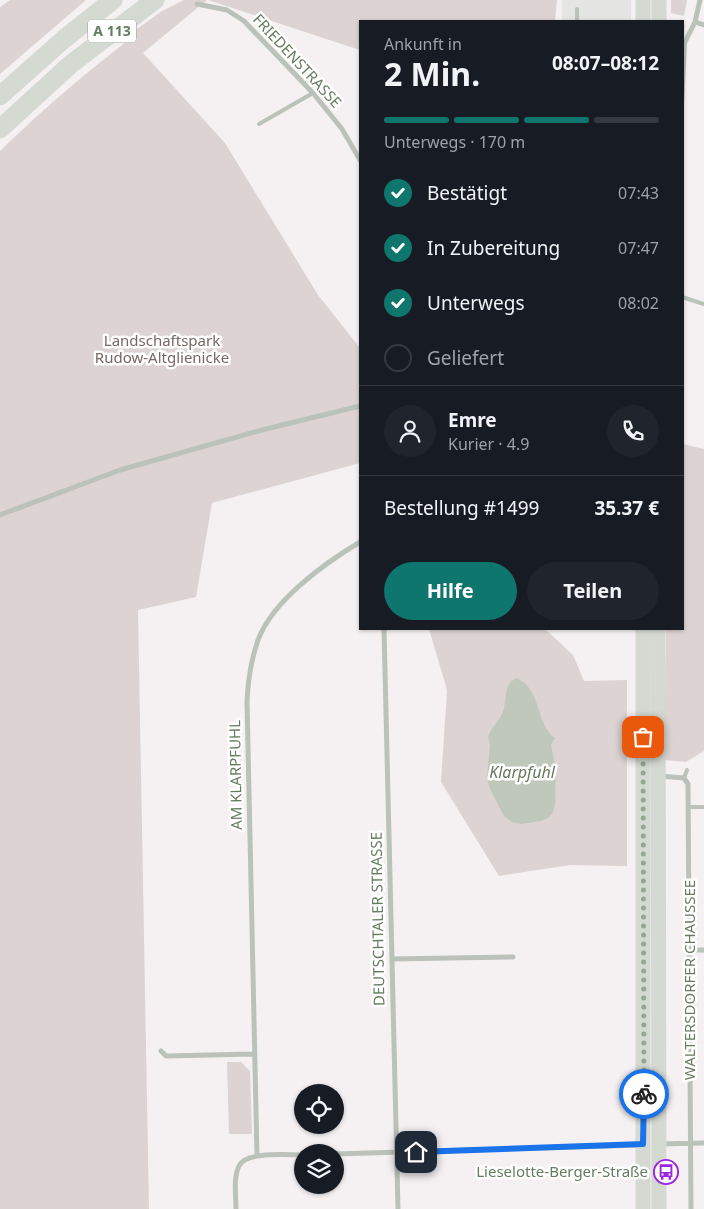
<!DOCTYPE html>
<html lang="de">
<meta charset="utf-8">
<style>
:root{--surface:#171b24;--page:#20242c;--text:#f1f3f6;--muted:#9ea1a6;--line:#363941;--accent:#0f766e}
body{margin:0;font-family:"Noto Sans",sans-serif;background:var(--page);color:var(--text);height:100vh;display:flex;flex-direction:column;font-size:19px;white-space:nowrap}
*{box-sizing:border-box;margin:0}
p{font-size:16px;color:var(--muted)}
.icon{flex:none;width:28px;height:28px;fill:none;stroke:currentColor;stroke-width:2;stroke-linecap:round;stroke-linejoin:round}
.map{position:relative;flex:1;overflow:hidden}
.panel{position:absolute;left:359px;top:20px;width:325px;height:610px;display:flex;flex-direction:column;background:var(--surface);border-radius:0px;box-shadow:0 1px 4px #0004}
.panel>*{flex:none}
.buttons{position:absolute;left:294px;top:1084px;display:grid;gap:10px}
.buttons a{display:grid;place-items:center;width:50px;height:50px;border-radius:50%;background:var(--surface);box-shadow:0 1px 4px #0004;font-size:25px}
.pin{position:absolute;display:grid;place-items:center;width:42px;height:42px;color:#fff;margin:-21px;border-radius:10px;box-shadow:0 2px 8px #0006}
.courier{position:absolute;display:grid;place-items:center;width:50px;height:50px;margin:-25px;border:4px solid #1a73e8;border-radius:50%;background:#fff;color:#222;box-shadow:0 1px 6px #0007}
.overview em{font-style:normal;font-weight:700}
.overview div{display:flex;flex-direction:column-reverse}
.overview{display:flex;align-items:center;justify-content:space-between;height:85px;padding:0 25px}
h1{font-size:32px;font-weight:700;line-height:38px}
.bar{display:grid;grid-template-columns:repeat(4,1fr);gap:8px 5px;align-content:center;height:60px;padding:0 25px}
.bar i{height:6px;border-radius:4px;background:var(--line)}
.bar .selected{background:var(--accent)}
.bar p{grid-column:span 4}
.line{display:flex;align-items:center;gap:12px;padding:0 25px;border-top:1px solid var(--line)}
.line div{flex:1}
.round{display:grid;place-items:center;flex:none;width:52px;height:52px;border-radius:26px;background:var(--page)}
ol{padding:0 25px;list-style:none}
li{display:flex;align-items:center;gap:15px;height:55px}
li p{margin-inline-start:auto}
li .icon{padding:5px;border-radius:50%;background:var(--accent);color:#fff;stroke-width:4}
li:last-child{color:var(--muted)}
li i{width:28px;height:28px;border:2px solid var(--line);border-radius:50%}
.primary-button{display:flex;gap:10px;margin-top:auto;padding:10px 25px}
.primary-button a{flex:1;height:58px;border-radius:30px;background:var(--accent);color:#fff;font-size:20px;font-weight:700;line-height:58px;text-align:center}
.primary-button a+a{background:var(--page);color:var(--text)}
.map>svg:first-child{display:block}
.built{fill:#e5e5e4}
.green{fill:#dcd3d2}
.water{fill:#bfc8ba}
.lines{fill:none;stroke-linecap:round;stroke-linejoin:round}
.lane{stroke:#bac2b9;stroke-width:4}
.street{stroke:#bac2b9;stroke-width:5}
.secondary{stroke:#d4dad2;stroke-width:15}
.highway{stroke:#d4dad2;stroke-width:19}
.done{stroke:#97a593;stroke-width:5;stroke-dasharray:0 9}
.route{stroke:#1a73e8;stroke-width:6}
.labels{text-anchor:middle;stroke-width:5;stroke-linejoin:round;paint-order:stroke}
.shield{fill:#fff;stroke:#93a390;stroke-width:1}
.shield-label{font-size:14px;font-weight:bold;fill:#657c60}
.street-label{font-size:15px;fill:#657c60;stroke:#fff}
.park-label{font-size:15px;fill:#796763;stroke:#fff}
.poi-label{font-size:15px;fill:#657c60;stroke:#fff;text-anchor:end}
.water-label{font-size:16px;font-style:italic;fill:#65785b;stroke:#fff}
</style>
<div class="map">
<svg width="704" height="1209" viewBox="0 0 704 1209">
<rect width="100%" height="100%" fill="#f5f1f3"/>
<path class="built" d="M 562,0 L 631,0 L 631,21 L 562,21 Z"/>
<path class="green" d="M 10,0 L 86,0 L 0,74 L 0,7 Z
M 184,0 L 207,0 L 143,53 L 225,143 L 318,295 L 360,348 L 360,463 L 212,503 L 196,597 L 138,610 L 149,1209 L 0,1209 L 0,151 C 41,111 84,74 130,39 L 127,36 L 162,11 Z
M 208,0 L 557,0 L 555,21 L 360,21 L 360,50 Z
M 671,0 L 687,0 L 684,16 L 671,13 Z
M 683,444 L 704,449 L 704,751 L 686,762 L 664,760 L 666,629 L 682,629 Z
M 429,629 L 545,629 L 573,655 L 584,681 L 627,680 L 627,866 L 570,865 L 499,876 L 441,782 L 447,690 Z
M 227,1062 L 241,1062 L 250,1071 L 252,1134 L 229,1134 Z"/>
<path class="water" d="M 516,678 C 542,688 535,724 555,738 L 551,745 L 556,770 L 555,804 L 553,812 L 548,818 L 541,821 L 521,824 L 512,822 L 504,816 L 490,789 L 487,777 L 490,745 L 488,737 C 491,728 498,722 502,714 C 508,701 502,686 516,678 Z"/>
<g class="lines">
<path class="lane" d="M 577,9 L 577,21
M 682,106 L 685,42
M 259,124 L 313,93
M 682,297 L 704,304
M 684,778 L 687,770
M 689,807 L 704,807"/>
<path class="street" d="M 197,4 L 227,10 L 244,21 L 313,93 L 342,129 L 360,160
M 695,22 L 704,25
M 685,42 L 695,22 L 700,0
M 0,515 L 120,470 L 262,430 L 360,406
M 384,629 L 398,1209
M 659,776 L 684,778 L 688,784 L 691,1209
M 690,950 L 704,950
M 392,959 L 513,957
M 161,1051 L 166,1056 L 254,1054
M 660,1144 L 704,1143
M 335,1154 L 641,1145
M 257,1156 L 247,701 C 248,680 251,660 258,640 C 273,600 325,563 360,542
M 236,1209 C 236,1196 233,1178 239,1166 C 246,1151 287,1155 302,1155"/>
<path class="secondary" d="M 643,21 L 643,0
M 659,21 L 659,0
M 658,629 L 659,1209
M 643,1209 L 643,629"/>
<path class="highway" d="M 0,96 L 64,39 L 113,0
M 0,129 L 71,64 L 155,0"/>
</g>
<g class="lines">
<path class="done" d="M 643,737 L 644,1094"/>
<path class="route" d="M 416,1152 L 643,1144 L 644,1094"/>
</g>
<defs>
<symbol id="bus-ring" viewBox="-11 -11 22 22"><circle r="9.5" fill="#fff" stroke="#9a26e0" stroke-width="1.5"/><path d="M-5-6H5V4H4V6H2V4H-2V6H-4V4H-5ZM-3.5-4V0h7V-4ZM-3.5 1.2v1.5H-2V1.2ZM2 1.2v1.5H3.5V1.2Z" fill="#9a26e0"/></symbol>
</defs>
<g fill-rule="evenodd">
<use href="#bus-ring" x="652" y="1158" width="28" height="28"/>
</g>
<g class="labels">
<rect class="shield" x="88" y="19.5" width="48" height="23" rx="4"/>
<g class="shield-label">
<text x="112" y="36">A 113</text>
</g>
<g class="street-label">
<text transform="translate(297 61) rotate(47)" y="5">FRIEDENSTRASSE</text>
<text transform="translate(236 775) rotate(-91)" y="5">AM KLARPFUHL</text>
<text transform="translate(378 919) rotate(-91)" y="5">DEUTSCHTALER STRASSE</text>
<text transform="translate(690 980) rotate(-90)" y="5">WALTERSDORFER CHAUSSEE</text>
</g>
<g class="park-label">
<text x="162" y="346">Landschaftspark<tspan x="162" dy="17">Rudow-Altglienicke</tspan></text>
</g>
<g class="poi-label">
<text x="648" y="1177">Lieselotte-Berger-Straße</text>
</g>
<g class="water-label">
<text x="522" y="778">Klarpfuhl</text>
</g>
</g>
</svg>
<div class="buttons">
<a><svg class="icon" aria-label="locate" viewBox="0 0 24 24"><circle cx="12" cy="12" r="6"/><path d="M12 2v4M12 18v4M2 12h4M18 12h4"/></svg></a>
<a><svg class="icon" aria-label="layers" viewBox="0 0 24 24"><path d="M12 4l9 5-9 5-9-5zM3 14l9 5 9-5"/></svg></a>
</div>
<div class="pin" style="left:643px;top:737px;background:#ea580c"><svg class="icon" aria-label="bag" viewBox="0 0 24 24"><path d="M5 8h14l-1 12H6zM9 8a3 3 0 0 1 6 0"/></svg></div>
<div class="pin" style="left:416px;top:1152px;background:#1f2937"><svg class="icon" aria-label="home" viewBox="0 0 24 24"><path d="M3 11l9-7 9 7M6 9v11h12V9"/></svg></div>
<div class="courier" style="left:644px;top:1094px"><svg class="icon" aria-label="bike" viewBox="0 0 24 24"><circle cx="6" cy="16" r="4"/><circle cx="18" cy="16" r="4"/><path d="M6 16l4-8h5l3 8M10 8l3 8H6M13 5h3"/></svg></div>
<section class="panel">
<div class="overview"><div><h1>2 Min.</h1><p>Ankunft in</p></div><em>08:07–08:12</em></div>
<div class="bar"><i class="selected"></i><i class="selected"></i><i class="selected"></i><i></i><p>Unterwegs · 170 m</p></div>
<ol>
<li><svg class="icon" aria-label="check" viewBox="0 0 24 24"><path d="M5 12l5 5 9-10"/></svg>Bestätigt<p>07:43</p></li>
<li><svg class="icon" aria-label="check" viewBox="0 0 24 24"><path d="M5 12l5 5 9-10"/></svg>In Zubereitung<p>07:47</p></li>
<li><svg class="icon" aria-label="check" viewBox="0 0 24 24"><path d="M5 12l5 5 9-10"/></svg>Unterwegs<p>08:02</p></li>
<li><i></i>Geliefert</li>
</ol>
<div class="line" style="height:90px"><a class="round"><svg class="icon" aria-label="person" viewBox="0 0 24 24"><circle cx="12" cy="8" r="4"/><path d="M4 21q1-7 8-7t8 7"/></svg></a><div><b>Emre</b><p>Kurier · 4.9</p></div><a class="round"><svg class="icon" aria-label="phone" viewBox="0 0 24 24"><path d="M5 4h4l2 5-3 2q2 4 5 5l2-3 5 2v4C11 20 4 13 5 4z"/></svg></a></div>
<div class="line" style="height:65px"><div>Bestellung #1499</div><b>35.37 €</b></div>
<div class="primary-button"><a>Hilfe</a><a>Teilen</a></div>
</section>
</div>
